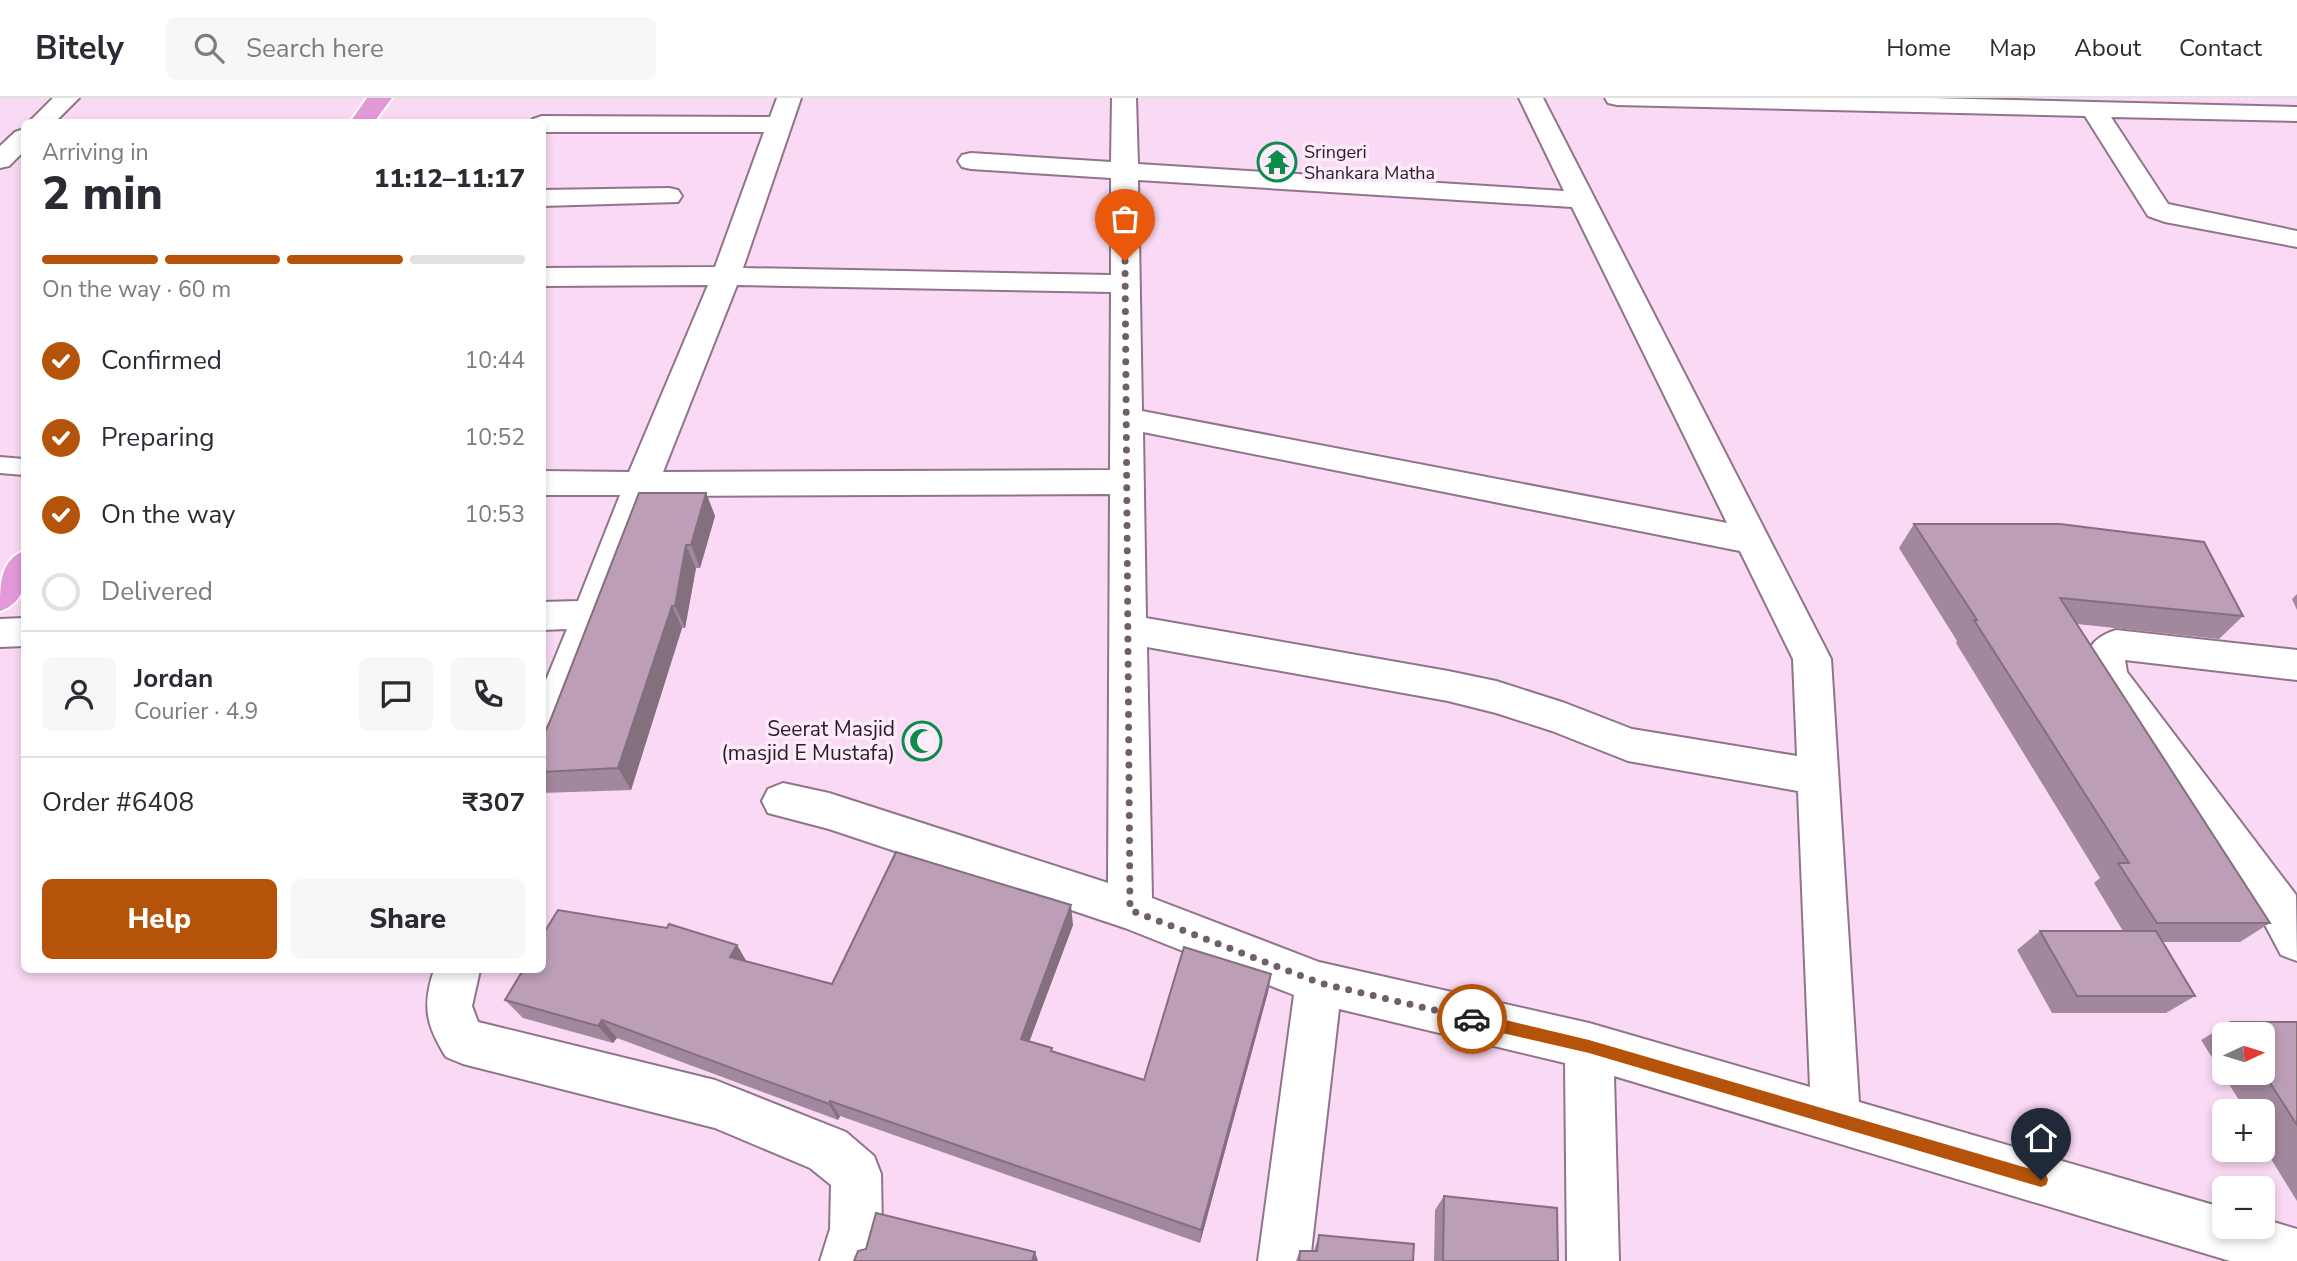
<!DOCTYPE html>
<meta charset="utf-8">
<style>
:root{--surface:#fff;--page:#f7f7f7;--text:#2b2b33;--muted:#7c7c81;--line:#e1e1e2;--accent:#b45309}
body{margin:0;font-family:"Nunito Sans",sans-serif;background:var(--page);color:var(--text);height:100vh;display:flex;flex-direction:column;font-size:26px;white-space:nowrap}
*{box-sizing:border-box;margin:0}
p{font-size:23px;color:var(--muted)}
.icon{flex:none;width:38px;height:38px;fill:none;stroke:currentColor;stroke-width:2;stroke-linecap:round;stroke-linejoin:round}
.map{position:relative;flex:1;overflow:hidden}
.details{position:absolute;left:21px;top:21px;width:525px;height:854px;display:flex;flex-direction:column;background:var(--surface);border-radius:10px;box-shadow:0 4px 10px #0003}
.details>*{flex:none}
.needle{width:46px;rotate:86deg}
.controls{position:absolute;left:2212px;top:924px;display:grid;gap:14px}
.controls a{display:grid;place-items:center;width:63px;height:63px;border-radius:10px;background:var(--surface);box-shadow:0 4px 10px #0003;font-size:35px}
.pin{position:absolute;display:grid;place-items:center;width:60px;height:60px;color:#fff;margin:-72px -30px;border-radius:50% 50% 50% 0;rotate:-45deg;box-shadow:0 0 7px #0007}
.pin .icon{rotate:45deg}
.courier{position:absolute;display:grid;place-items:center;width:70px;height:70px;margin:-35px;border:5px solid #b45309;border-radius:50%;background:#fff;color:#222;box-shadow:0 2px 9px #0007}
.head em{font-style:normal;font-weight:800}
.head div{display:flex;flex-direction:column-reverse}
.head{display:flex;align-items:center;justify-content:space-between;height:119px;padding:0 21px}
h1{font-size:46px;font-weight:800;line-height:52px}
.bar{display:grid;grid-template-columns:repeat(4,1fr);gap:10px 7px;align-content:center;height:84px;padding:0 21px}
.bar i{height:9px;border-radius:5px;background:var(--line)}
.bar .active{background:var(--accent)}
.bar p{grid-column:span 4}
.line{display:flex;align-items:center;gap:18px;padding:0 21px;border-top:2px solid var(--line)}
.line div{flex:1}
.round{display:grid;place-items:center;flex:none;width:74px;height:74px;border-radius:10px;background:var(--page)}
ol{padding:0 21px;list-style:none}
li{display:flex;align-items:center;gap:21px;height:77px}
li p{margin-inline-start:auto}
li .icon{padding:7px;border-radius:50%;background:var(--accent);color:#fff;stroke-width:4}
li:last-child{color:var(--muted)}
li i{width:38px;height:38px;border:4px solid var(--line);border-radius:50%}
.primary-button{display:flex;gap:14px;margin-top:auto;padding:14px 21px}
.primary-button a{flex:1;height:80px;border-radius:10px;background:var(--accent);color:#fff;font-size:28px;font-weight:800;line-height:80px;text-align:center}
.primary-button a+a{background:var(--page);color:var(--text)}
header{display:flex;align-items:center;gap:42px;box-sizing:border-box;height:98px;padding:0 35px;background:var(--surface);border-bottom:2px solid var(--line)}
header strong{font-size:33px}
nav{display:flex;gap:38px;margin-inline-start:auto;font-size:24px}
.search{width:490px;height:63px;background:var(--page);display:flex;align-items:center;gap:18px;box-sizing:border-box;padding:0 24px;border-radius:10px;color:var(--muted);font-size:26px}
.map>svg:first-child{display:block}
.lines{fill:none;stroke-linecap:round;stroke-linejoin:round}
.service-casing{stroke:#90748b;stroke-width:4}
.minor-casing{stroke:#90748b;stroke-width:4}
.trunk-casing{stroke:#fff;stroke-width:4}
.service{fill:#fff;fill-rule:evenodd}
.minor{fill:#fff;fill-rule:evenodd}
.trunk{fill:#e398d8;fill-rule:evenodd}
.wall{fill:#a2889d;fill-rule:evenodd}
.shaded-wall{fill:#846f7f}
.building{fill:#bc9eb6;stroke:#846f7f;stroke-width:2}
.route{fill:#b45309}
.done{stroke:#705e6d;stroke-width:7;stroke-dasharray:0 12.6}
.labels{text-anchor:middle;stroke-width:7;stroke-linejoin:round;paint-order:stroke}
.far-poi-label{font-size:18px;fill:#271c25;stroke:#feebfa;text-anchor:start}
.poi-label{font-size:21px;fill:#271c25;stroke:#feebfa;text-anchor:end}
</style>
<header>
<strong>Bitely</strong>
<div class="search"><svg class="icon" aria-label="search" viewBox="0 0 24 24"><circle cx="10" cy="10" r="6"/><path d="M15 15l6 6"/></svg>Search here</div>
<nav><a>Home</a><a>Map</a><a>About</a><a>Contact</a></nav>
</header>
<div class="map">
<svg width="2297" height="1163" viewBox="0 0 2297 1163">
<rect width="100%" height="100%" fill="#f9d9f3"/>
<g class="lines">
<defs>
<path id="service" d="M 0,359 L 24,361 L 24,377 L 0,375 Z"/>
<path id="minor" d="M 53,0 L 79,0 L 55,24 L 29,24 Z
M 777,0 L 801,0 L 743,170 L 1111,177 L 1111,80 L 971,71 L 962,69 L 958,63 L 962,57 L 971,55 L 1111,64 L 1112,0 L 1136,0 L 1138,66 L 1564,93 L 1519,0 L 1543,0 L 1831,561 L 1859,1004 L 2224,1110 L 2224,1129 L 2263,1129 L 2263,1121 L 2297,1131 L 2297,1163 L 2230,1163 L 1614,978 L 1619,1163 L 1567,1163 L 1565,965 L 1339,911 L 1310,1163 L 1258,1163 L 1294,897 L 1125,830 L 829,731 L 768,715 L 762,703 L 768,691 L 783,685 L 829,695 L 1108,785 L 1110,396 L 654,398 L 562,644 L 556,656 L 542,660 L 542,592 L 567,531 L 542,532 L 542,504 L 578,503 L 620,397 L 542,397 L 542,373 L 629,374 L 708,187 L 542,188 L 542,170 L 715,169 L 764,34 L 542,34 L 542,24 L 530,24 L 533,21 L 542,18 L 770,19 ZM 1138,82 L 1572,109 L 1727,425 L 1142,313 ZM 737,187 L 1111,194 L 1110,372 L 663,374 ZM 1143,334 L 1740,453 L 1793,561 L 1797,658 L 1632,631 L 1565,605 L 1496,583 L 1448,573 L 1146,520 ZM 1147,549 L 1448,603 L 1496,615 L 1552,633 L 1628,663 L 1798,693 L 1810,989 L 1589,925 L 1319,864 L 1152,800 Z
M 1605,0 L 1931,0 L 2297,9 L 2297,23 L 2111,19 L 2168,106 L 2297,133 L 2297,149 L 2165,124 L 2148,118 L 2085,18 L 1617,7 L 1608,5 Z
M 24,31 L 24,53 L 9,68 L 0,70 L 0,48 L 15,34 Z
M 669,90 L 678,92 L 682,98 L 678,104 L 542,108 L 542,92 Z
M 24,520 L 24,548 L 0,549 L 0,521 Z
M 2116,532 L 2297,552 L 2297,582 L 2125,562 L 2127,574 L 2296,797 L 2297,863 L 2281,857 L 2264,825 L 2095,589 C 2081,561 2085,542 2116,532 Z
M 434,872 L 480,872 L 472,908 L 478,924 L 715,982 L 846,1034 L 874,1058 L 881,1076 L 882,1131 L 872,1163 L 820,1163 L 830,1131 L 831,1087 L 810,1070 L 715,1030 L 463,966 L 446,959 C 426,927 422,908 434,872 Z"/>
<path id="trunk" d="M 367,0 L 392,0 L 374,24 L 350,24 Z
M 24,453 C 26,478 28,504 0,513 C 0,486 0,462 24,453 Z"/>
</defs>
<use href="#service" class="service-casing"/>
<use href="#minor" class="minor-casing"/>
<use href="#trunk" class="trunk-casing"/>
<use href="#service" class="service"/>
<use href="#minor" class="minor"/>
<use href="#trunk" class="trunk"/>
</g>
<path class="wall" d="M 706,395 L 715,418 L 700,470 L 696,470 L 685,530 L 682,530 L 631,692 L 542,695 L 542,636 L 544,636 Z
M 1914,426 L 2243,518 L 2219,541 L 2077,526 L 2270,825 L 2240,844 L 2163,844 L 2195,898 L 2166,915 L 2052,915 L 2017,852 L 2040,833 L 2123,833 L 2094,785 L 2100,780 L 1956,545 L 1957,543 L 1899,450 Z
M 2297,496 L 2297,512 L 2292,501 Z
M 1073,827 L 1029,943 L 1053,953 L 1144,982 L 1271,876 L 1268,894 L 1200,1145 L 840,1018 L 838,1022 L 617,940 L 613,945 L 523,920 L 505,902 L 737,847 L 746,863 L 832,886 Z
M 2231,924 L 2297,924 L 2297,1103 L 2263,1048 L 2264,1042 L 2263,1040 L 2263,1013 L 2246,1013 L 2201,942 ZM 2224,936 L 2263,936 L 2263,975 L 2224,975 Z
M 1444,1098 L 1558,1163 L 1434,1163 L 1435,1112 Z
M 1319,1137 L 1413,1163 L 1296,1163 L 1300,1153 L 1314,1153 Z"/>
<path class="shaded-wall" d="M 706,395 L 715,418 L 700,470 L 691,447 Z
M 686,447 L 696,470 L 685,530 L 675,508 Z
M 672,508 L 682,530 L 631,692 L 618,670 Z
M 1071,807 L 1073,827 L 1024,958 L 1021,941 Z
M 737,847 L 748,866 L 730,859 Z
M 1271,876 L 1268,894 L 1200,1145 L 1201,1132 Z
M 602,922 L 617,940 L 613,945 L 598,928 Z
M 830,1003 L 840,1018 L 838,1022 L 829,1006 Z
M 1035,1154 L 1038,1163 L 1032,1163 Z"/>
<path class="building" d="M 639,395 L 706,395 L 691,447 L 686,447 L 675,508 L 672,508 L 618,670 L 542,674 L 542,636 L 544,636 L 550,623 Z
M 1914,426 L 2060,426 L 2204,444 L 2243,518 L 2060,500 L 2270,825 L 2157,825 L 2118,765 L 2129,765 L 1974,522 L 1977,522 Z
M 896,754 L 1071,807 L 1021,941 L 1052,950 L 1051,953 L 1144,982 L 1184,849 L 1271,876 L 1201,1132 L 830,1003 L 829,1006 L 602,922 L 598,928 L 505,902 L 523,872 L 542,872 L 542,838 L 558,812 L 667,830 L 669,826 L 737,847 L 730,859 L 832,886 Z
M 2040,833 L 2156,833 L 2195,898 L 2077,898 Z
M 2231,924 L 2297,924 L 2297,1027 L 2263,974 L 2263,936 L 2238,936 Z
M 1444,1098 L 1557,1110 L 1558,1163 L 1443,1163 Z
M 876,1115 L 1035,1154 L 1032,1163 L 854,1163 L 858,1153 L 866,1151 Z
M 1319,1137 L 1414,1146 L 1413,1163 L 1299,1163 L 1300,1153 L 1317,1153 Z"/>
<path class="route" d="M 1472,914 L 1589,942 L 2041,1074 L 2046,1076 L 2048,1082 L 2046,1087 L 2041,1089 L 1589,955 L 1472,928 L 1465,921 Z"/>
<g class="lines">
<path class="done" d="M 1125,163 L 1130,812 L 1320,885 L 1472,921"/>
</g>
<defs>
<symbol id="temple-ring" viewBox="-11 -11 22 22"><circle r="9.5" fill="#feebfa" stroke="#0b8d4a" stroke-width="1.5"/><path d="M0-6L5-2H3V0L6.5 2.5H4V6H1.5V3h-3V6H-4V2.5H-6.5L-3 0V-2H-5Z" fill="#0b8d4a"/></symbol>
<symbol id="mosque-ring" viewBox="-11 -11 22 22"><circle r="9.5" fill="#feebfa" stroke="#0b8d4a" stroke-width="1.5"/><path d="M3.5-4.9A6 6 0 1 0 3.5 4.9A5 5 0 1 1 3.5-4.9Z" fill="#0b8d4a"/></symbol>
</defs>
<g fill-rule="evenodd">
<use href="#temple-ring" x="1255" y="42" width="44" height="44"/>
<use href="#mosque-ring" x="900" y="621" width="44" height="44"/>
</g>
<g class="labels">
<g class="far-poi-label">
<text x="1304" y="60">Sringeri<tspan x="1304" dy="21">Shankara Matha</tspan></text>
</g>
<g class="poi-label">
<text x="895" y="638">Seerat Masjid<tspan x="895" dy="24">(masjid E Mustafa)</tspan></text>
</g>
</g>
</svg>
<div class="controls">
<a><svg class="needle" viewBox="-14 -14 28 28"><path d="M0-13l5 13h-10z" fill="#e53935"/><path d="M0 13l5-13h-10z" fill="#7c7c81"/></svg></a>
<a>+</a>
<a>−</a>
</div>
<div class="pin" style="left:1125px;top:163px;background:#ea580c"><svg class="icon" aria-label="bag" viewBox="0 0 24 24"><path d="M5 8h14l-1 12H6zM9 8a3 3 0 0 1 6 0"/></svg></div>
<div class="pin" style="left:2041px;top:1082px;background:#1f2937"><svg class="icon" aria-label="home" viewBox="0 0 24 24"><path d="M3 11l9-7 9 7M6 9v11h12V9"/></svg></div>
<div class="courier" style="left:1472px;top:921px"><svg class="icon" aria-label="car" viewBox="0 0 24 24"><path d="M5 17H2v-5l4-1 3-4h7l3 4 3 1v5h-3M9 17h6M6 11h13"/><circle cx="7" cy="17" r="2"/><circle cx="17" cy="17" r="2"/></svg></div>
<section class="details">
<div class="head"><div><h1>2 min</h1><p>Arriving in</p></div><em>11:12–11:17</em></div>
<div class="bar"><i class="active"></i><i class="active"></i><i class="active"></i><i></i><p>On the way · 60 m</p></div>
<ol>
<li><svg class="icon" aria-label="check" viewBox="0 0 24 24"><path d="M5 12l5 5 9-10"/></svg>Confirmed<p>10:44</p></li>
<li><svg class="icon" aria-label="check" viewBox="0 0 24 24"><path d="M5 12l5 5 9-10"/></svg>Preparing<p>10:52</p></li>
<li><svg class="icon" aria-label="check" viewBox="0 0 24 24"><path d="M5 12l5 5 9-10"/></svg>On the way<p>10:53</p></li>
<li><i></i>Delivered</li>
</ol>
<div class="line" style="height:126px"><a class="round"><svg class="icon" aria-label="person" viewBox="0 0 24 24"><circle cx="12" cy="8" r="4"/><path d="M4 21q1-7 8-7t8 7"/></svg></a><div><b>Jordan</b><p>Courier · 4.9</p></div><a class="round"><svg class="icon" aria-label="chat" viewBox="0 0 24 24"><path d="M4 5h16v11H9l-5 4z"/></svg></a><a class="round"><svg class="icon" aria-label="phone" viewBox="0 0 24 24"><path d="M5 4h4l2 5-3 2q2 4 5 5l2-3 5 2v4C11 20 4 13 5 4z"/></svg></a></div>
<div class="line" style="height:91px"><div>Order #6408</div><b>₹307</b></div>
<div class="primary-button"><a>Help</a><a>Share</a></div>
</section>
</div>
